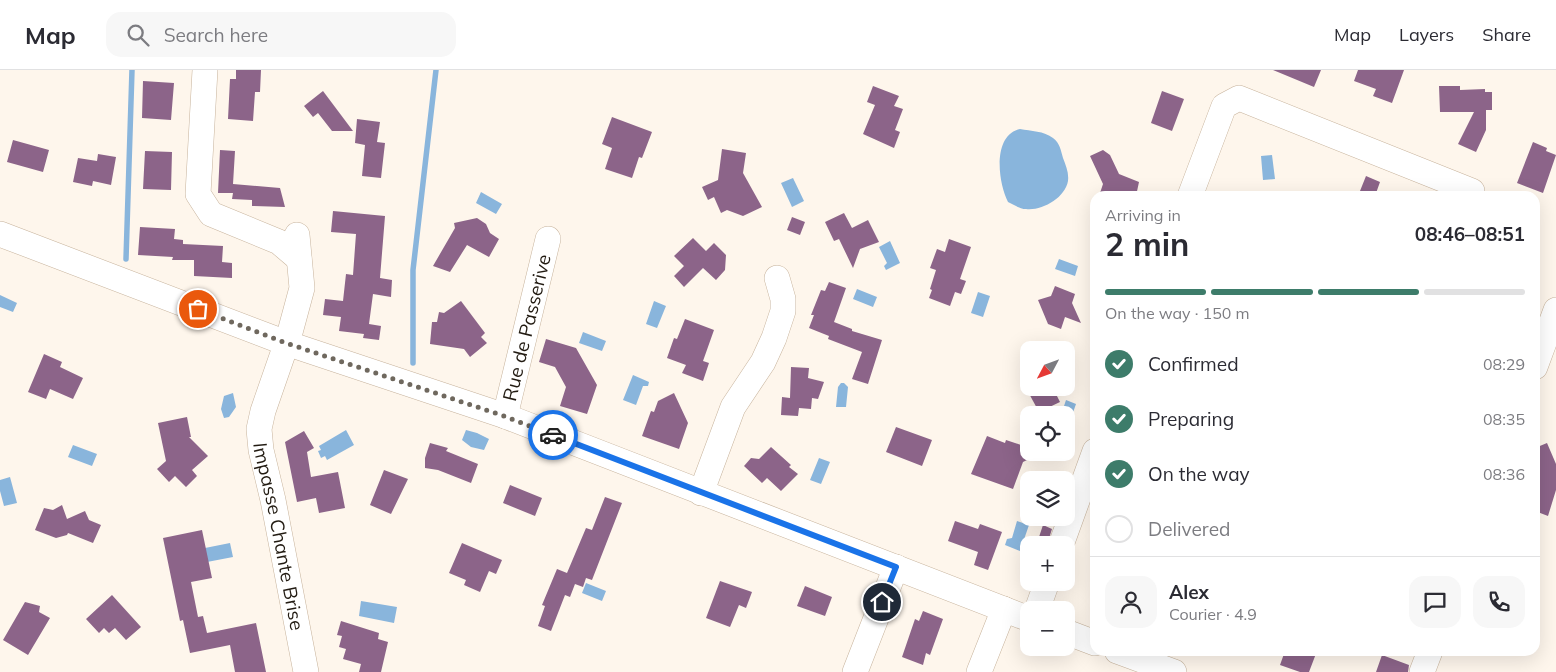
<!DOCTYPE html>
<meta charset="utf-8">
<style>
:root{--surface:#fff;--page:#f7f7f7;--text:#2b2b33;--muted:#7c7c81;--line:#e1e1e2;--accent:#3d7c6a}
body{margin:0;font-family:Mulish,sans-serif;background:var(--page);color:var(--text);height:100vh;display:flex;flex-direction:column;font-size:19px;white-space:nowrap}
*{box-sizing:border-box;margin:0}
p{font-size:16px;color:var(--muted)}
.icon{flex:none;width:28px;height:28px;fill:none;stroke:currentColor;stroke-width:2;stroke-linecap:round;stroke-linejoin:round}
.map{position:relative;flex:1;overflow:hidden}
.panel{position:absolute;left:1090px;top:121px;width:450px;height:465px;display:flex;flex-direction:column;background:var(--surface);border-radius:15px;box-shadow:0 5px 20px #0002}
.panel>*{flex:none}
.needle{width:32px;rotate:229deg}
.tools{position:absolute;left:1020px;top:271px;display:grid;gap:10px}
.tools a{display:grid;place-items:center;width:55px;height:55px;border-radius:10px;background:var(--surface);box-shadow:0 5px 20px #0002;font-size:25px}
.pin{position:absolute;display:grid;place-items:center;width:42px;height:42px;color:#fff;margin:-21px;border:2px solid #fff;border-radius:50%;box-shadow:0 1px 5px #0007}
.courier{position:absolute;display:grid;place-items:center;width:50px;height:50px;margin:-25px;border:4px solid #1a73e8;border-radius:50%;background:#fff;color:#222;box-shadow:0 1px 6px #0007}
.overview em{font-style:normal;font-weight:700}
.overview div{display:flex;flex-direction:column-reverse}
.overview{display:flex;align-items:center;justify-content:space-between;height:85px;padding:0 15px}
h1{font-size:32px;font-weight:700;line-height:38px}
.bar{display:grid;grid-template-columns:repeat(4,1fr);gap:8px 5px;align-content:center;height:60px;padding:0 15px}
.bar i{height:6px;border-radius:4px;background:var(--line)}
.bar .on{background:var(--accent)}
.bar p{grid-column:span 4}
.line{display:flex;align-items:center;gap:12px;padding:0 15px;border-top:1px solid var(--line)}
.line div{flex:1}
.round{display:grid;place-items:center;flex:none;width:52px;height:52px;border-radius:15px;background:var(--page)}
ol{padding:0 15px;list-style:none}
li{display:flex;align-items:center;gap:15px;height:55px}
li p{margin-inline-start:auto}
li .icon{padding:5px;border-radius:50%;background:var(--accent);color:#fff;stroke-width:4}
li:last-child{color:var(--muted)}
li i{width:28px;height:28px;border:2px solid var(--line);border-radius:50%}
header{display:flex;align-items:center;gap:30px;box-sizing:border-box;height:70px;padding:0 25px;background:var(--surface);border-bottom:1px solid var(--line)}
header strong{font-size:24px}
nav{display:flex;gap:28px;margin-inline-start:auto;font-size:18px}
.search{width:350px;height:45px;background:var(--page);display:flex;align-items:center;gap:12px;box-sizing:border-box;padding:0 18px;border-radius:15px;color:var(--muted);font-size:19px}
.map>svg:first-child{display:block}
.water{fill:#89b5dc}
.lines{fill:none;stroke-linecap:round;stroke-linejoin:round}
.stream{stroke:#89b5dc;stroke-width:5.5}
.building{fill:#8c6489}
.minor-casing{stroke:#c7b39c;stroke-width:26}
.minor{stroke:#fff;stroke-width:25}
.done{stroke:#6f685e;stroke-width:5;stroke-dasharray:0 9}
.route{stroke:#1a73e8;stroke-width:6}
.labels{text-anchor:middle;stroke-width:5;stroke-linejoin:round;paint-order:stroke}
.street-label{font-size:19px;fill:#221b12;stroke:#fff}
</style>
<header>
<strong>Map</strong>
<div class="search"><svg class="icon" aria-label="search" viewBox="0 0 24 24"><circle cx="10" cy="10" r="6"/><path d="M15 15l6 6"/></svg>Search here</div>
<nav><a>Map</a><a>Layers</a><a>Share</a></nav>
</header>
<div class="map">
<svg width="1556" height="602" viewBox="0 0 1556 602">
<rect width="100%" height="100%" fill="#fef6ec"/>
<path class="water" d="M 1020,59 C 1031,61 1044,61 1053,68 C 1060,73 1061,81 1063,88 C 1066,96 1069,103 1068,111 C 1065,128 1042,141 1026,139 C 1020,139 1014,135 1008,132 C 998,113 992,65 1020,59 Z
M 1272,85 L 1275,109 L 1263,110 L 1261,86 Z
M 793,108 L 804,131 L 792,137 L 781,113 Z
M 481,122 L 502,134 L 496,144 L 476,133 Z
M 890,171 L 900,193 L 886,200 L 884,196 L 887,193 L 879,177 Z
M 1059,189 L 1078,196 L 1075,206 L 1055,199 Z
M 857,219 L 877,227 L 873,237 L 853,229 Z
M 978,222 L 990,226 L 983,247 L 971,243 Z
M 0,225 L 17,233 L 13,242 L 0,237 Z
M 654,231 L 666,236 L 657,258 L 646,254 Z
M 583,262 L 606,271 L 602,281 L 579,273 Z
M 633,305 L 649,312 L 648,316 L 643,316 L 636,335 L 623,330 Z
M 841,313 L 844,313 L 848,317 L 846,337 L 836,337 L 838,317 Z
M 233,323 L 236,337 L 229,347 L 224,348 L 221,339 L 224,326 Z
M 1066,330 L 1076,334 L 1069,354 L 1066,353 L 1066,345 L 1061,345 Z
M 346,360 L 354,375 L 327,390 L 325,386 L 321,388 L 318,381 L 321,380 L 319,376 Z
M 466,360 L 477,363 L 489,369 L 484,380 L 471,377 L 462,370 Z
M 73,375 L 97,384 L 92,396 L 68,387 Z
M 819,388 L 830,392 L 821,414 L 810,410 Z
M 10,407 L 17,433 L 4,436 L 0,421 L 0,410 Z
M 1017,451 L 1029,455 L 1020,481 L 1005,475 L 1007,469 L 1012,468 Z
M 230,473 L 233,487 L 207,492 L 205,478 Z
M 586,513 L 606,521 L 602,531 L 582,523 Z
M 361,531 L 397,537 L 394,553 L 359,546 Z"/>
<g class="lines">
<path class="stream" d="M 126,189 L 132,0
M 413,293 L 413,200 L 436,0"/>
</g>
<path class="building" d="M 236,0 L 261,0 L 260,22 L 255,22 L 253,51 L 228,49 L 230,9 L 236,9 Z
M 1273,0 L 1321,0 L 1314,17 Z
M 1358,0 L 1404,0 L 1392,33 L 1373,26 L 1376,19 L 1354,11 Z
M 143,11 L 174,13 L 171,50 L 142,48 Z
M 873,16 L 899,26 L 894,36 L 903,39 L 895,60 L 900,62 L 894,78 L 863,64 L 875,35 L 867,32 Z
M 1439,16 L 1460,16 L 1460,20 L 1485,19 L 1485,22 L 1492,22 L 1492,40 L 1486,40 L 1486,60 L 1476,82 L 1458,74 L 1474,42 L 1440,42 Z
M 323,21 L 353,61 L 332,61 L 318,43 L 313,47 L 304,36 Z
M 1162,21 L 1184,29 L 1172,61 L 1151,53 Z
M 612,47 L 652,62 L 642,88 L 639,87 L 632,108 L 605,99 L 612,78 L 602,74 Z
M 357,49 L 380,52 L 377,72 L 385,73 L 381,108 L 362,106 L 365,75 L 355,73 Z
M 13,70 L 49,80 L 43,102 L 7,92 Z
M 1533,72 L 1547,78 L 1546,81 L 1556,85 L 1543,123 L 1517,113 Z
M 722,79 L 746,83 L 743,103 L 762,137 L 743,146 L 727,140 L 721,143 L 714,127 L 708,130 L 702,117 L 718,110 Z
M 220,80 L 235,81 L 233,114 L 280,118 L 285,137 L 252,136 L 252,130 L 232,129 L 233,123 L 218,123 Z
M 1103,80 L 1110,85 L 1119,104 L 1139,112 L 1136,126 L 1099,126 L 1103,114 L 1090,86 Z
M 145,81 L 172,82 L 171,120 L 143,119 Z
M 98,84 L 116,87 L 111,115 L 93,111 L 92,116 L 73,112 L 78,88 L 97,91 Z
M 1366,106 L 1380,112 L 1375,126 L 1358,126 Z
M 333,141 L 385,146 L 380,208 L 392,210 L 391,227 L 373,224 L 369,254 L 381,256 L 379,270 L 363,268 L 364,264 L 339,261 L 341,247 L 323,245 L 325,229 L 343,231 L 346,204 L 353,205 L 356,164 L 331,162 Z
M 844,143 L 852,158 L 868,150 L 879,172 L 860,179 L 853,198 L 839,169 L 834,171 L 825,152 Z
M 792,147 L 805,152 L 800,165 L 787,160 Z
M 477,148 L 486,154 L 490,163 L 499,169 L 489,187 L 467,175 L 450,202 L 433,196 L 455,158 L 454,153 Z
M 140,157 L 175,159 L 174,169 L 183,170 L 183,174 L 223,176 L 222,192 L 232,193 L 232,208 L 194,206 L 194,190 L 172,190 L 173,187 L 138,185 Z
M 693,168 L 706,181 L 714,173 L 726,185 L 725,200 L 716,210 L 703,198 L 684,217 L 674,206 L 684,196 L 674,186 Z
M 949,169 L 971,177 L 960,209 L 966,211 L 961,224 L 955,222 L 950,236 L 929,228 L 932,220 L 930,219 L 936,200 L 930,198 L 937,179 L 945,182 Z
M 829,212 L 846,218 L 834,252 L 852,259 L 852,261 L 882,270 L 868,314 L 852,309 L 862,282 L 828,269 L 829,266 L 809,258 L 814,245 L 811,245 L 821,220 L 825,221 Z
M 1055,216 L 1075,224 L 1072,233 L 1081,253 L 1065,247 L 1061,259 L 1048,254 L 1038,230 L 1051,226 Z
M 461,231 L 485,263 L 481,267 L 487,273 L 470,287 L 464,279 L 430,274 L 432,252 L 437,252 L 439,242 L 444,243 Z
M 685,249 L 714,260 L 703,291 L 709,293 L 703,311 L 682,303 L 686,295 L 667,288 L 674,268 L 677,269 Z
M 546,269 L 576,278 L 597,315 L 587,344 L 560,336 L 566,317 L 555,297 L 539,292 Z
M 44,284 L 62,292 L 60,297 L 83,308 L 73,329 L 50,319 L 46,329 L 28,322 Z
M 791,297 L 809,298 L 808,308 L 824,312 L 818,329 L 812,328 L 811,339 L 799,338 L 798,346 L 781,345 L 782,327 L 790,328 Z
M 1026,318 L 1053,318 L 1060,332 L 1039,342 Z
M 674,323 L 688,353 L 679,379 L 642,366 L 651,341 L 654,342 L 658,331 Z
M 187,347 L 191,367 L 189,367 L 208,386 L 192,400 L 197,406 L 186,417 L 175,406 L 169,412 L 157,399 L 166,391 L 158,353 Z
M 896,357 L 932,370 L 922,396 L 886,382 Z
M 304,361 L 314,378 L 307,382 L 311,407 L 338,402 L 345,438 L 319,443 L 316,428 L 297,432 L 285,372 Z
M 987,366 L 1005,373 L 1006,370 L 1021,375 L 1029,373 L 1029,382 L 1033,382 L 1035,386 L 1023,392 L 1013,419 L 971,404 Z
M 430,373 L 448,378 L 446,381 L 478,394 L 471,413 L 438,400 L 425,398 L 425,388 Z
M 1547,373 L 1556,394 L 1556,420 L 1548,446 L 1535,441 L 1535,416 L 1537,411 L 1535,406 L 1535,378 Z
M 771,377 L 791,395 L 789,397 L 798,404 L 781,421 L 767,408 L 762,413 L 744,396 L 751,388 L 759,389 Z
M 384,400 L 408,409 L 391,444 L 370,435 Z
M 510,415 L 542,428 L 535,446 L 503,433 Z
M 605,427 L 622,433 L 592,510 L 586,508 L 583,517 L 575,514 L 570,527 L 565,525 L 551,561 L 538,556 L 545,536 L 542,535 L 557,499 L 567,503 L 586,458 L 592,460 Z
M 62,435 L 67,449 L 85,441 L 89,450 L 101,455 L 93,473 L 68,463 L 67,465 L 56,468 L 35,460 L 44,438 L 53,440 Z
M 955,451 L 978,459 L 980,454 L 1002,462 L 988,500 L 974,495 L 978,482 L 948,471 Z
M 1043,455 L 1052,459 L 1047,475 L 1038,470 Z
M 202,460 L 212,508 L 191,512 L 198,547 L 203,546 L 207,563 L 256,553 L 266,602 L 235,602 L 230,575 L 190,583 L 183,550 L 180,551 L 163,468 Z
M 462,473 L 502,490 L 496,504 L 489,501 L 480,522 L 464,515 L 466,510 L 449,503 Z
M 720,511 L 752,522 L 746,538 L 739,535 L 730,557 L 706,548 Z
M 805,516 L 832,527 L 825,546 L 797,536 Z
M 112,525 L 141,557 L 126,570 L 115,558 L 109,563 L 104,558 L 99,563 L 86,549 Z
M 25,532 L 40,536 L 39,542 L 50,548 L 28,585 L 3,570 Z
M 923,541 L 943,549 L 930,585 L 926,583 L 923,595 L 902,587 L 915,549 L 919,551 Z
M 341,551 L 379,563 L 378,569 L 388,572 L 381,602 L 359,602 L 361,594 L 343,589 L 346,579 L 339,577 L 342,566 L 337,565 Z
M 1285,581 L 1317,581 L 1309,602 L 1300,602 L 1280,595 Z
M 1382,585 L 1409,595 L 1408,602 L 1376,602 Z"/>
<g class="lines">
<defs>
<g id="minor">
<path d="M 205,0 L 198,124 L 211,144 L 279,172 L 299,189"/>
<path d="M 1190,126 L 1224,36 L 1239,28 L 1472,121"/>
<path d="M 0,164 L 286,273 L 505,346 L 1029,549"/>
<path id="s1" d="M 297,165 L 302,218 L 289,266 L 263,341 L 259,359 L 261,380 L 273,430 L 306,602"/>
<path d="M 1535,297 L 1556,240"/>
<path id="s2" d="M 505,346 L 548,169"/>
<path d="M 701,423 L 733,337 L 763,292 L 774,268 L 783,241 L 783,229 L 777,208"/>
<path d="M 1061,475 L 1095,381"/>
<path d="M 1037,540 L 1047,512"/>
<path d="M 1066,562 L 1095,573"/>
<path d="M 1117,581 L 1174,602"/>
<path d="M 855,602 L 896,497"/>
<path d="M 979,602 L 1004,539"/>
<path d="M 1422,602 L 1430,581"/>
</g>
</defs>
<use href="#minor" class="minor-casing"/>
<use href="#minor" class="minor"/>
</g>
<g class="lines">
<path class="done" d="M 198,239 L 286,273 L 504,346 L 553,365"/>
<path class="route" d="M 553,365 L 896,497 L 882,532"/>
</g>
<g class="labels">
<g class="street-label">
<text dy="7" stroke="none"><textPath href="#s2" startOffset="91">Rue de Passerive</textPath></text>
<text dy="7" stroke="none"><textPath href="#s1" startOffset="310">Impasse Chante Brise</textPath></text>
</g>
</g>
</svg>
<div class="tools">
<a><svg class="needle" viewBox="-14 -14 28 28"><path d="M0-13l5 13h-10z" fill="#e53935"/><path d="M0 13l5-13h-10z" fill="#7c7c81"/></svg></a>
<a><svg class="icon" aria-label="locate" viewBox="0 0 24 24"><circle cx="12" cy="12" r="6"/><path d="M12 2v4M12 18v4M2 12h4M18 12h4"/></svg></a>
<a><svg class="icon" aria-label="layers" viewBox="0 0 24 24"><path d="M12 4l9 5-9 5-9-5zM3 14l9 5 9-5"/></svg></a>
<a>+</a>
<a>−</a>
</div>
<div class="pin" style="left:198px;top:239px;background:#ea580c"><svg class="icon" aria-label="bag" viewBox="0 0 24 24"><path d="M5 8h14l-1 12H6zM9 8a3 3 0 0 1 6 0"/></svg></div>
<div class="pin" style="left:882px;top:532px;background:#1f2937"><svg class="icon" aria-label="home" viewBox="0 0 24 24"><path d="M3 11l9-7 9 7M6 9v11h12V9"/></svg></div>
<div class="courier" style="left:553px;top:365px"><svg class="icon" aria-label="car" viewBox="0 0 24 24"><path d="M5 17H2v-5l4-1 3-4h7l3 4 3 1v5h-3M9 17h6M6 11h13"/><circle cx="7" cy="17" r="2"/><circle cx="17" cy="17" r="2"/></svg></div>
<section class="panel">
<div class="overview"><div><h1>2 min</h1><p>Arriving in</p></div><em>08:46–08:51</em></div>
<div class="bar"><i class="on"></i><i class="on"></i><i class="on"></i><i></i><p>On the way · 150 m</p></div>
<ol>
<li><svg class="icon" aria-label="check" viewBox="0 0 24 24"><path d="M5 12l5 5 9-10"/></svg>Confirmed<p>08:29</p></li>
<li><svg class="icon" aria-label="check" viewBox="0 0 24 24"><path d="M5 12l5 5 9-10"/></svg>Preparing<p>08:35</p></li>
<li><svg class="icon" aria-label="check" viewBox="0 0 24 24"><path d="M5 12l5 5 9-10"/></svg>On the way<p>08:36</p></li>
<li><i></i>Delivered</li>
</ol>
<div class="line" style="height:90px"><a class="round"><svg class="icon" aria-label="person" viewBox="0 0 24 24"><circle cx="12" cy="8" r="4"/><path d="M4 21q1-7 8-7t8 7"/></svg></a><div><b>Alex</b><p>Courier · 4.9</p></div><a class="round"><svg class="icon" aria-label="chat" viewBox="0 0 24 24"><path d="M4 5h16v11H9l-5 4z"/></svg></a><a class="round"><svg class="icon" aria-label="phone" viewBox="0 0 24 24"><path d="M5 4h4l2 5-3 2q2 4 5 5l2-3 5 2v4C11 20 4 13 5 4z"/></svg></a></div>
</section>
</div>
